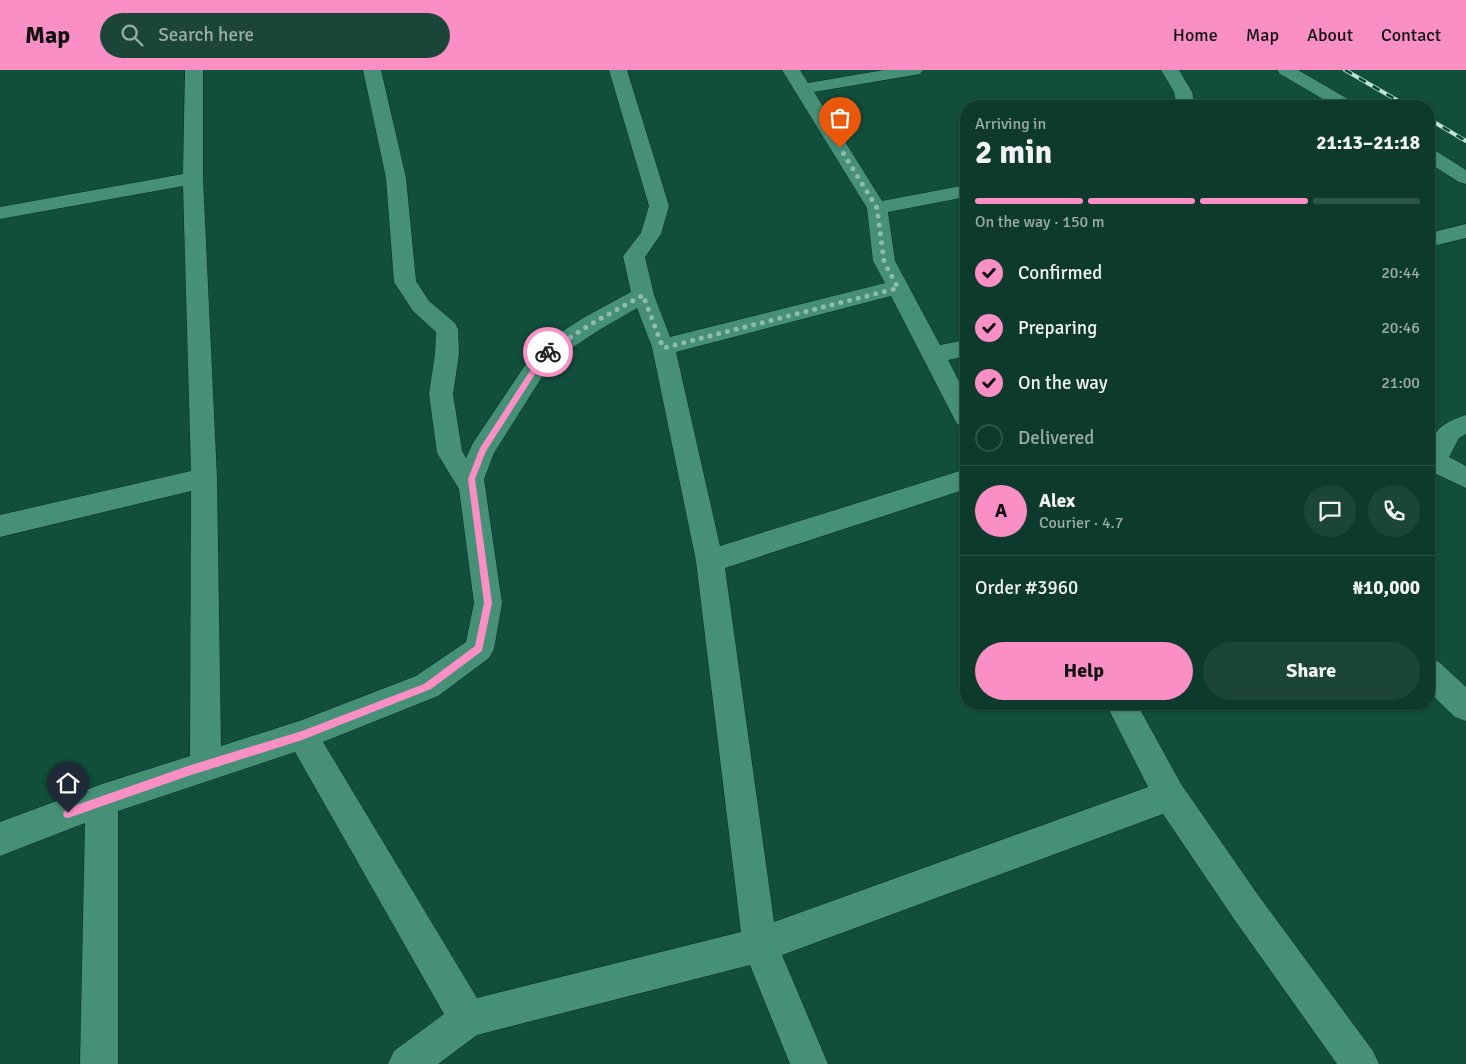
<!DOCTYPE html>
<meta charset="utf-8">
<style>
:root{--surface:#0e3a2d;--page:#1c4539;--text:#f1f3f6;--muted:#9badaa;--line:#2e5449;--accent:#fa8fc6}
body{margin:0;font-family:Signika,sans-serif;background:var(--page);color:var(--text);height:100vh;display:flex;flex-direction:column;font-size:19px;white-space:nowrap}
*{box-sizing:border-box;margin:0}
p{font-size:16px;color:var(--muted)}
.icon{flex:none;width:28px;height:28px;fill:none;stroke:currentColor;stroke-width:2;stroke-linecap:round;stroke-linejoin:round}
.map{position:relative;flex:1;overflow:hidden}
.side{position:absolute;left:960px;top:30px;width:475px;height:610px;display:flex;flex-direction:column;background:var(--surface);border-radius:20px;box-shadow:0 1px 4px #0004,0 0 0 1px var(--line)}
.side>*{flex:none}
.pin{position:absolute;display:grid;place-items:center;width:42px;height:42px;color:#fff;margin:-51px -21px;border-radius:50% 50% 50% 0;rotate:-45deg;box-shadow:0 0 5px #0007}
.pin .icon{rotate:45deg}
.courier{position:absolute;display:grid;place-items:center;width:50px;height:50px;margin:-25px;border:4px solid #fa8fc6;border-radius:50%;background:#fff;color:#222;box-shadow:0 1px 6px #0007}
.head em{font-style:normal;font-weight:800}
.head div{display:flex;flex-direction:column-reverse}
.head{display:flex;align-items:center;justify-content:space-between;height:85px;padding:0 15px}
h1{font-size:32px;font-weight:800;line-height:38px}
.bar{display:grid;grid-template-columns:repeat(4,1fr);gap:8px 5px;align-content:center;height:60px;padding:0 15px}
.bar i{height:6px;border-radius:4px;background:var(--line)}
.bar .selected{background:var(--accent)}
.bar p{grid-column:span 4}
.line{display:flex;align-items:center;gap:12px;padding:0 15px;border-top:1px solid var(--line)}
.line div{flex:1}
.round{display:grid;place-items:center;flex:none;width:52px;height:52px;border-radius:26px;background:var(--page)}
ol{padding:0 15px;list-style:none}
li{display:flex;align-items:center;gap:15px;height:55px}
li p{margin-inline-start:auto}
li .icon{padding:5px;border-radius:50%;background:var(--accent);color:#111;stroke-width:4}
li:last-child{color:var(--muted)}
li i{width:28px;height:28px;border:2px solid var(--line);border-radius:50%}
.cta{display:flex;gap:10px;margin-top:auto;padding:10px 15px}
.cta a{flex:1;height:58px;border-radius:30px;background:var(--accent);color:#111;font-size:20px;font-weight:800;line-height:58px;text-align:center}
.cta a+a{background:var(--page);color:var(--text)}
header{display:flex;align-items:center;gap:30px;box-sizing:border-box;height:70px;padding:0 25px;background:var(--accent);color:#111}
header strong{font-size:24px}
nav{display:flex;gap:28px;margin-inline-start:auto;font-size:18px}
.search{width:350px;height:45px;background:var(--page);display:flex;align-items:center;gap:12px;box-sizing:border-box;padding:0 18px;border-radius:28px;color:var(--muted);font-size:19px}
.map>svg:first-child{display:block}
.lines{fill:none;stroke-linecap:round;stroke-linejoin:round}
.street-casing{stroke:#073125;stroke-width:1}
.street{fill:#469077;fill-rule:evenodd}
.rail-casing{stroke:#bfe5d6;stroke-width:4}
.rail{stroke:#024332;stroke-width:2.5;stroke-dasharray:8;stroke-linecap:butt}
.route{fill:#fa8fc6}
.done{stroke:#90bcac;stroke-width:5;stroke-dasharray:0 9}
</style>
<header>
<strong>Map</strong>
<div class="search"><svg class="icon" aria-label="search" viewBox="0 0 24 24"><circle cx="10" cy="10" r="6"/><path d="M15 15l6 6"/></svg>Search here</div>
<nav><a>Home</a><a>Map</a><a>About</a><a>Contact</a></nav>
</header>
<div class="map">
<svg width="1466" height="994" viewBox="0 0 1466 994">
<rect width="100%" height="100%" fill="#124e3c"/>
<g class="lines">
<defs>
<path id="street" d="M 185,0 L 203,0 L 203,108 L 217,408 L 221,676 L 302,650 L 416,606 L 466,572 L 474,533 L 459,419 L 437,383 L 429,324 L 435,284 L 436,262 L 413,241 L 394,212 L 386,108 L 363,0 L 381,0 L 406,108 L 416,211 L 429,231 L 455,253 L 458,259 L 459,284 L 453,324 L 462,381 L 466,388 L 473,373 L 536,279 L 583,248 L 631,222 L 623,186 L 641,163 L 649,136 L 609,0 L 627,0 L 669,136 L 661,164 L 645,187 L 654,225 L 670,267 L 885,213 L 873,191 L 867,138 L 782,0 L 800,0 L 808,13 L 884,0 L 923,0 L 920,4 L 914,5 L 814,22 L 882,131 L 966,115 L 966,127 L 888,142 L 895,191 L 940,275 L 966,270 L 966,286 L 948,290 L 966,325 L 966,356 L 957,354 L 891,226 L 676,282 L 720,476 L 966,399 L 966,419 L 725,498 L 774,852 L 1148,717 L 1106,634 L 1137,634 L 1181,714 L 1258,825 L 1373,981 L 1379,994 L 1337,994 L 1234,849 L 1163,744 L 782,885 L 828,994 L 790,994 L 750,895 L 477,965 L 438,994 L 388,994 L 394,981 L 444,944 L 295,682 L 118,741 L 118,994 L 80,994 L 85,753 L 0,786 L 0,752 L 102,714 L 190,686 L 191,421 L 0,467 L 0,445 L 191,401 L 183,116 L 0,149 L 0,137 L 183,104 ZM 637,238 L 652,277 L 696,491 L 741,862 L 477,928 L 323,672 L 438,626 L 489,588 L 494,579 L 502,533 L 484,409 L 494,383 L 552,291 L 599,260 Z
M 1161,0 L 1179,0 L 1192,22 L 1195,36 L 1177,36 L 1174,22 Z
M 1277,0 L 1298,0 L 1353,32 L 1356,36 L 1335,36 L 1280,4 Z
M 1429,79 L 1436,81 L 1466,100 L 1466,114 L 1459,112 L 1429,93 Z
M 1466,154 L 1466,168 L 1429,177 L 1429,163 Z
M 1466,345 L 1466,364 L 1459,368 L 1449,387 L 1466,396 L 1466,418 L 1432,402 L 1429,403 C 1429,369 1431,356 1466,345 Z
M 1429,588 L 1439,592 L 1466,617 L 1466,651 L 1455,647 L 1429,622 Z"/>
</defs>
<use href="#street" class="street-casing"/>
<use href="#street" class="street"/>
<defs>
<path id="rail" d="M 1345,0 L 1407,36
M 1429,49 L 1466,71"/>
</defs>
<use href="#rail" class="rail-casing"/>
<use href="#rail" class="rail"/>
</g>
<path class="route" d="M 546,281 L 551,282 L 546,287 L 486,381 L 475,409 L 492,533 L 482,581 L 431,619 L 302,670 L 188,706 L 68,748 L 64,747 L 63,743 L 68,738 L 188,696 L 302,661 L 424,614 L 475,576 L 484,533 L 468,409 L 480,378 L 541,284 Z"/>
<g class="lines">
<path class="done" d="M 548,282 L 591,254 L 643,225 L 663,278 L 898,218 L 884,192 L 877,138 L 840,78"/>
</g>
</svg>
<div class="pin" style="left:840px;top:78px;background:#ea580c"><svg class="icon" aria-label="bag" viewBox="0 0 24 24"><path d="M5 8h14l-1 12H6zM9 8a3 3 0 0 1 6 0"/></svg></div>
<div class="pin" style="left:68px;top:743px;background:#1f2937"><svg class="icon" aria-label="home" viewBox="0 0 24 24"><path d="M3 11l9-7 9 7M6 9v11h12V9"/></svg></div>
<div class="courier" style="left:548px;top:282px"><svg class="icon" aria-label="bike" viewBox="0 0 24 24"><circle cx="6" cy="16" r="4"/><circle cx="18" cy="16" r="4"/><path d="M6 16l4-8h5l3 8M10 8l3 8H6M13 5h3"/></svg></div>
<section class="side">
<div class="head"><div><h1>2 min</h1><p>Arriving in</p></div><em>21:13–21:18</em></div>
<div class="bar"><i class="selected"></i><i class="selected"></i><i class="selected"></i><i></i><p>On the way · 150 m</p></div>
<ol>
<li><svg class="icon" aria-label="check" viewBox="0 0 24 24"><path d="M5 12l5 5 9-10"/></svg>Confirmed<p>20:44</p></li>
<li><svg class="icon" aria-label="check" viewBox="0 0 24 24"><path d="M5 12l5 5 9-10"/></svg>Preparing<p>20:46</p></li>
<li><svg class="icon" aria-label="check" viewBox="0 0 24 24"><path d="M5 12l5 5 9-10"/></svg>On the way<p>21:00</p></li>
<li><i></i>Delivered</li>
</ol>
<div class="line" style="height:90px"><b class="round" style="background:var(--accent);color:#111">A</b><div><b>Alex</b><p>Courier · 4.7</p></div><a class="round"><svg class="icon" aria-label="chat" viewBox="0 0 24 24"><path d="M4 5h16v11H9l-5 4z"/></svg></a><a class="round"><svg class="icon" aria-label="phone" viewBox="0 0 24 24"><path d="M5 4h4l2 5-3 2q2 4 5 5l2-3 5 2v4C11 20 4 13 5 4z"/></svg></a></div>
<div class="line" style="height:65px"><div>Order #3960</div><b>₦10,000</b></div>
<div class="cta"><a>Help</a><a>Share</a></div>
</section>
</div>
